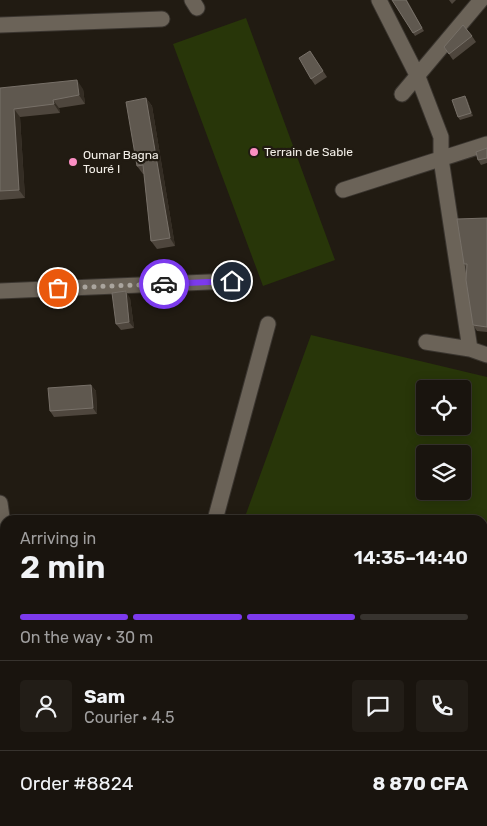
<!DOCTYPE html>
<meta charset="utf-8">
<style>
:root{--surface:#19140e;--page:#221d17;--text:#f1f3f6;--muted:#9f9e9e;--line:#37332e;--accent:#7c3aed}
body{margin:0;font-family:Rubik,sans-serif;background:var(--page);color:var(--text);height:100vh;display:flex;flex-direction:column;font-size:19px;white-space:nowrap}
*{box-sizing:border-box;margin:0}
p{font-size:16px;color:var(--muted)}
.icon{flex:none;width:28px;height:28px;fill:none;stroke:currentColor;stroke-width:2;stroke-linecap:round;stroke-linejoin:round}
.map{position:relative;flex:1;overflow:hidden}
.sheet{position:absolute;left:0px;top:515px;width:488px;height:311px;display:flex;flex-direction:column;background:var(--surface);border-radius:15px 15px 0 0;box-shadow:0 2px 12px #0003,0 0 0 1px var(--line)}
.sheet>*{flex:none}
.fabs{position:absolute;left:416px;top:380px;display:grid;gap:10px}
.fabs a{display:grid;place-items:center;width:55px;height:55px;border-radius:5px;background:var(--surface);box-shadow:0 2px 12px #0003,0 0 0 1px var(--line);font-size:25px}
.pin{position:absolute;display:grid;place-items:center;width:42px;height:42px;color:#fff;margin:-21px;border:2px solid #fff;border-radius:50%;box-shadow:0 1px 5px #0007}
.courier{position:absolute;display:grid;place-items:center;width:50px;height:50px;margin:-25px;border:4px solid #7c3aed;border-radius:50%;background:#fff;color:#222;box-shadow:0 1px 6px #0007}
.overview em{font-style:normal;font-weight:600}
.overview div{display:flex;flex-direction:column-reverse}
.overview{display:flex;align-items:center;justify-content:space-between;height:85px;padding:0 20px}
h1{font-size:32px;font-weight:600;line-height:38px}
.bar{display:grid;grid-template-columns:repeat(4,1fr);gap:8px 5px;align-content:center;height:60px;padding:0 20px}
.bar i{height:6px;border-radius:4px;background:var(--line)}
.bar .selected{background:var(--accent)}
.bar p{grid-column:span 4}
.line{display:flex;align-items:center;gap:12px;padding:0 20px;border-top:1px solid var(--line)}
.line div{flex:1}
.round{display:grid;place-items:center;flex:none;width:52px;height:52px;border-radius:5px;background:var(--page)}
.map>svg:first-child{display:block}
.green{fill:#283609;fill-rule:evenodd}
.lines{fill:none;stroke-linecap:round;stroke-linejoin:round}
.minor-casing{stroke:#3a352f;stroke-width:17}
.minor{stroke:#6b6358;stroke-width:15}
.wall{fill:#4e463d}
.shaded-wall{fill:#342d24}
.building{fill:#5f584f;stroke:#777068}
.done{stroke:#aaa59e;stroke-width:5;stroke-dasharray:0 9}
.route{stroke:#7c3aed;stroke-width:6}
.poi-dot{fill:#fb8fc3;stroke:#211b12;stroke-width:2}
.labels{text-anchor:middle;stroke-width:4.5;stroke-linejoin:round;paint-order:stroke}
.poi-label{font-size:12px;fill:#f4f0e9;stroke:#211b12;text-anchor:start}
</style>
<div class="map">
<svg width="487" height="826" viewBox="0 0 487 826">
<rect width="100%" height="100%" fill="#211b12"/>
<path class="green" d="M 246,18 L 335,260 L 263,286 L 173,44 Z
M 311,335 L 487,377 L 487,577 L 483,576 L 482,520 L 270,520 L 246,514 ZM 425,389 L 462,389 L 462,426 L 425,426 ZM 425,454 L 462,454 L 462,491 L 425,491 Z"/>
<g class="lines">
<defs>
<path id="minor" d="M 192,0 L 197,8
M 379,0 L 418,77 L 441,137 L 441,159 L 470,349
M 0,25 L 162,19
M 402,94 L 481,0
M 343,190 L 487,144
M 0,291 L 232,281
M 426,342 L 470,349 L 487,355
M 0,503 L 4,531
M 215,520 L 268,324
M 482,604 L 487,605
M 482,783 L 487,783"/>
</defs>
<use href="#minor" class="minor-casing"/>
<use href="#minor" class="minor"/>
</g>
<path class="wall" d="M 392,0 L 407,0 L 424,31 L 415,36 Z
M 449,0 L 456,0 L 452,4 Z
M 472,36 L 476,42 L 453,60 L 444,47 Z
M 310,51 L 327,77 L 315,85 L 311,79 Z
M 0,88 L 83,89 L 85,104 L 59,108 L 60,113 L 20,117 L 25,198 L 0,200 Z
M 146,98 L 152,106 L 175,246 L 157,249 L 151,241 L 144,174 L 143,174 L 137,166 Z
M 467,99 L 473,116 L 460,120 L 458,117 Z
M 487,148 L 487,163 L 481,165 L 478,160 Z
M 487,218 L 487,332 L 477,331 L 473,325 L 467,269 L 464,264 Z
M 130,298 L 134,328 L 121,330 L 116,324 Z
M 91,385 L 96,391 L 97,414 L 54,417 L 50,411 Z
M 5,589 L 5,619 L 0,619 L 0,590 Z
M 5,733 L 5,759 L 1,754 Z
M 487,742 L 487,771 L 482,772 L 482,743 Z"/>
<path class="shaded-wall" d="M 77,80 L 83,89 L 85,104 L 79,95 Z
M 465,96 L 467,99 L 473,116 L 471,113 Z
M 146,98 L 152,106 L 175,246 L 170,238 Z
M 53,100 L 59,108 L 60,113 L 54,104 Z
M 14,109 L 20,117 L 25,198 L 19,190 Z
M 126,291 L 130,298 L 134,328 L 129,322 Z
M 91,385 L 96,391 L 97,414 L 93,408 Z"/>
<path class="building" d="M 392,0 L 406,0 L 422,28 L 413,33 Z
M 463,25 L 472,36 L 449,54 L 444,47 Z
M 310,51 L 323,71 L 311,79 L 299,58 Z
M 77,80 L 79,95 L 53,100 L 54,104 L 14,109 L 19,190 L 0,191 L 0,88 Z
M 465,96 L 471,113 L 458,117 L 452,100 Z
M 146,98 L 170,238 L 151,241 L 143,165 L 137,166 L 126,102 Z
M 487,148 L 487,158 L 478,160 L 476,152 Z
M 487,218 L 487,327 L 473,325 L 466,280 L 467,264 L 464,264 L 457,219 Z
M 126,291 L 129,322 L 116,324 L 112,293 Z
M 91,385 L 93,408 L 50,411 L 48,388 Z
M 5,589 L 5,613 L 0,613 L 0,590 Z
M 5,733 L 5,753 L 1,754 L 0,747 L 0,734 Z
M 487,742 L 487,764 L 482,765 L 482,743 Z"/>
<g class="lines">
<path class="done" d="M 58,288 L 164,284"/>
<path class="route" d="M 164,284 L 232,281"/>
</g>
<g class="poi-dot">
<circle cx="254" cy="152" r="5"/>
<circle cx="73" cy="162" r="5"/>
</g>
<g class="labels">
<g class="poi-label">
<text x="264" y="156">Terrain de Sable</text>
<text x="83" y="159">Oumar Bagna<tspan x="83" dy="14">Touré I</tspan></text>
</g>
</g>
</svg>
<div class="fabs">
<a><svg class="icon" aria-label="locate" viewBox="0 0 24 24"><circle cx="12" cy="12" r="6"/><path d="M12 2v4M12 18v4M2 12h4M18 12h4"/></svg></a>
<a><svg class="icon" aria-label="layers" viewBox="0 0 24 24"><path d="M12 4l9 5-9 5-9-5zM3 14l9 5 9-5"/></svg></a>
</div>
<div class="pin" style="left:58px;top:288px;background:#ea580c"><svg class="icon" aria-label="bag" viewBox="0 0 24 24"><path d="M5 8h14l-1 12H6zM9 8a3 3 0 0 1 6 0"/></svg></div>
<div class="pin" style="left:232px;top:281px;background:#1f2937"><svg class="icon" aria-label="home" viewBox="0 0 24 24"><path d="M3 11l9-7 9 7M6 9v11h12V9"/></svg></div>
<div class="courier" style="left:164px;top:284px"><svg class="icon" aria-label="car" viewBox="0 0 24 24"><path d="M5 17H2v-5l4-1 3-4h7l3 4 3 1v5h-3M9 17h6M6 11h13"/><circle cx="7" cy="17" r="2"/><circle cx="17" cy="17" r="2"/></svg></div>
<section class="sheet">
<div class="overview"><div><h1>2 min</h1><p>Arriving in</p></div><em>14:35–14:40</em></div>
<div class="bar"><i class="selected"></i><i class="selected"></i><i class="selected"></i><i></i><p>On the way · 30 m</p></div>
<div class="line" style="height:90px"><a class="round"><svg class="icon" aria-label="person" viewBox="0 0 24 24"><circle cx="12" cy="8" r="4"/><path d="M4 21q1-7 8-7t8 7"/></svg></a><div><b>Sam</b><p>Courier · 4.5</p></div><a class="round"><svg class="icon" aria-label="chat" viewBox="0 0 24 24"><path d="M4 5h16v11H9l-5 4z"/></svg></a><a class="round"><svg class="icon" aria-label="phone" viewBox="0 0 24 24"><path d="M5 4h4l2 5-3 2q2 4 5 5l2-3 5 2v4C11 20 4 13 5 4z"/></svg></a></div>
<div class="line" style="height:65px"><div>Order #8824</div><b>8 870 CFA</b></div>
</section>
</div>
